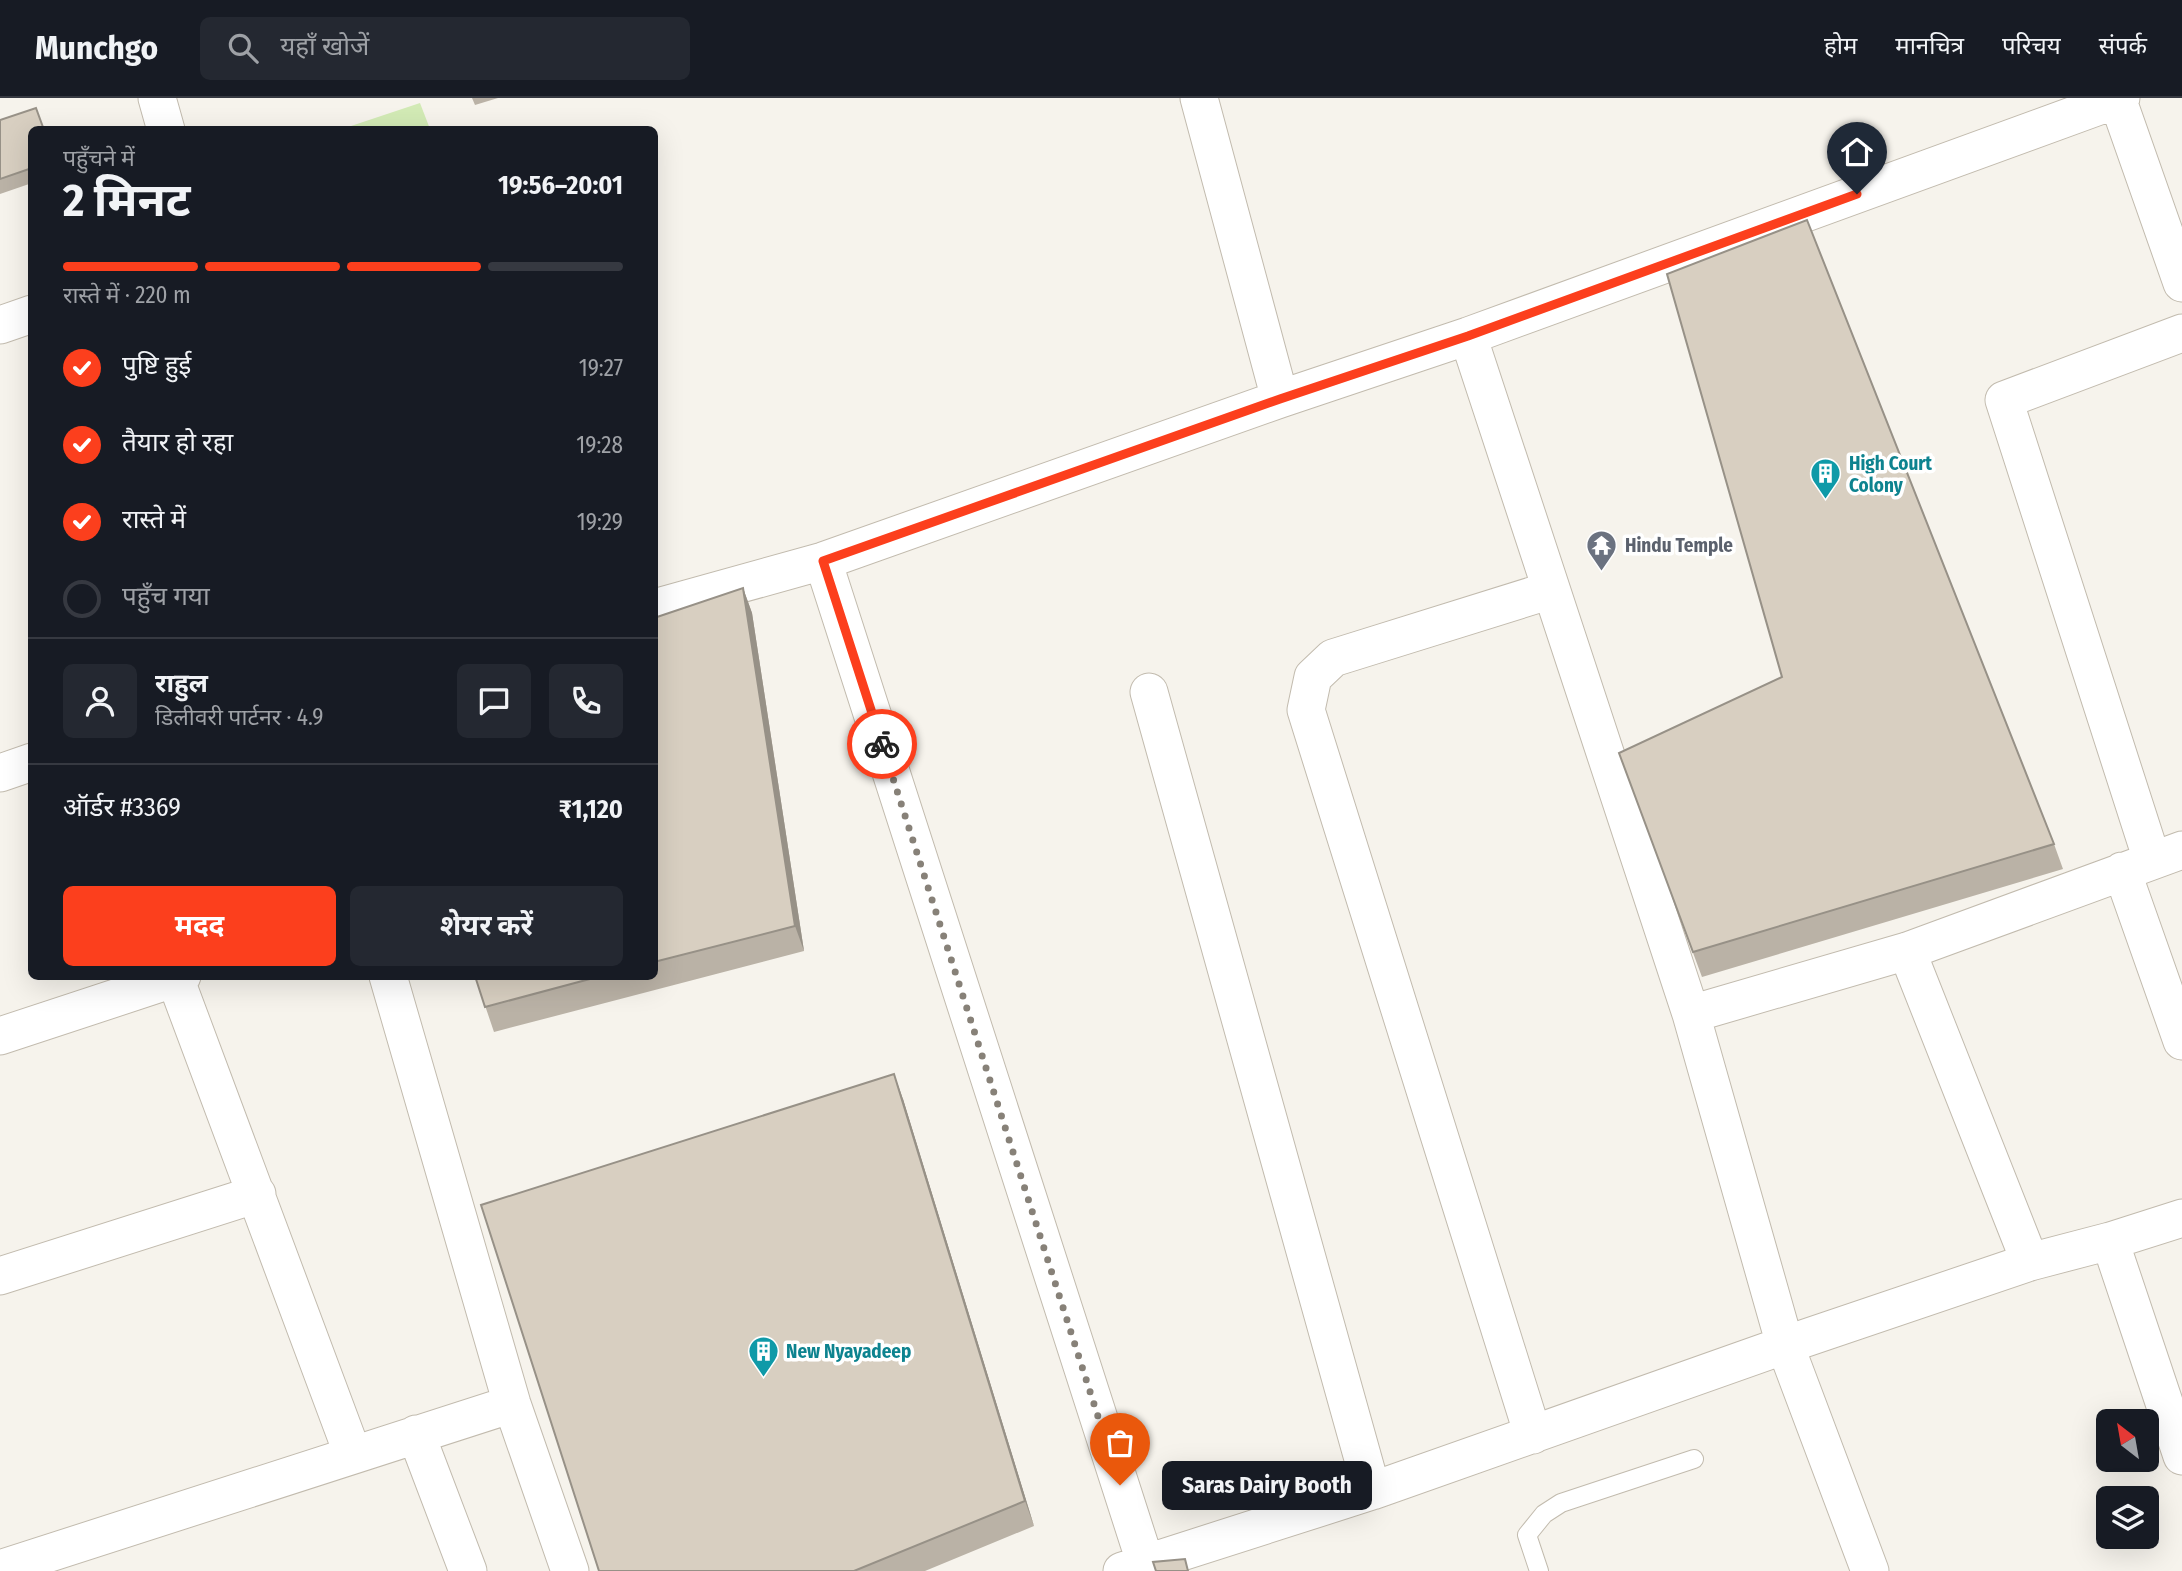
<!DOCTYPE html>
<html lang="hi">
<meta charset="utf-8">
<style>
:root{--surface:#171b24;--page:#242831;--text:#f1f3f6;--muted:#9ea1a6;--line:#363941;--accent:#fc3f1d}
body{margin:0;font-family:"Fira Sans Condensed","Noto Sans Devanagari",sans-serif;background:var(--page);color:var(--text);height:100vh;display:flex;flex-direction:column;font-size:26px;white-space:nowrap}
*{box-sizing:border-box;margin:0}
p{font-size:23px;color:var(--muted)}
.icon{flex:none;width:38px;height:38px;fill:none;stroke:currentColor;stroke-width:2;stroke-linecap:round;stroke-linejoin:round}
.map{position:relative;flex:1;overflow:hidden}
.side{position:absolute;left:28px;top:28px;width:630px;height:854px;display:flex;flex-direction:column;background:var(--surface);border-radius:10px;box-shadow:0 7px 28px #0002}
.side>*{flex:none}
.needle{width:46px;rotate:329deg}
.buttons{position:absolute;left:2096px;top:1311px;display:grid;gap:14px}
.buttons a{display:grid;place-items:center;width:63px;height:63px;border-radius:10px;background:var(--surface);box-shadow:0 7px 28px #0002;font-size:35px}
.pin{position:absolute;display:grid;place-items:center;width:60px;height:60px;color:#fff;margin:-72px -30px;border-radius:50% 50% 50% 0;rotate:-45deg;box-shadow:0 0 7px #0007}
.pin .icon{rotate:45deg}
.courier{position:absolute;display:grid;place-items:center;width:70px;height:70px;margin:-35px;border:5px solid #fc3f1d;border-radius:50%;background:#fff;color:#222;box-shadow:0 2px 9px #0007}
.bubble{position:absolute;height:49px;border-radius:10px;background:var(--surface);box-shadow:0 7px 28px #0002;font-size:23px;font-weight:700;line-height:49px;text-align:center}
.headline em{font-style:normal;font-weight:700}
.headline div{display:flex;flex-direction:column-reverse}
.headline{display:flex;align-items:center;justify-content:space-between;height:119px;padding:0 35px}
h1{font-size:46px;font-weight:700;line-height:52px}
.bar{display:grid;grid-template-columns:repeat(4,1fr);gap:10px 7px;align-content:center;height:84px;padding:0 35px}
.bar i{height:9px;border-radius:5px;background:var(--line)}
.bar .active{background:var(--accent)}
.bar p{grid-column:span 4}
.line{display:flex;align-items:center;gap:18px;padding:0 35px;border-top:2px solid var(--line)}
.line div{flex:1}
.round{display:grid;place-items:center;flex:none;width:74px;height:74px;border-radius:10px;background:var(--page)}
ol{padding:0 35px;list-style:none}
li{display:flex;align-items:center;gap:21px;height:77px}
li p{margin-inline-start:auto}
li .icon{padding:7px;border-radius:50%;background:var(--accent);color:#fff;stroke-width:4}
li:last-child{color:var(--muted)}
li i{width:38px;height:38px;border:4px solid var(--line);border-radius:50%}
.cta{display:flex;gap:14px;margin-top:auto;padding:14px 35px}
.cta a{flex:1;height:80px;border-radius:10px;background:var(--accent);color:#fff;font-size:28px;font-weight:700;line-height:80px;text-align:center}
.cta a+a{background:var(--page);color:var(--text)}
header{display:flex;align-items:center;gap:42px;box-sizing:border-box;height:98px;padding:0 35px;background:var(--surface);border-bottom:2px solid var(--line)}
header strong{font-size:33px}
nav{display:flex;gap:38px;margin-inline-start:auto;font-size:24px}
.search{width:490px;height:63px;background:var(--page);display:flex;align-items:center;gap:18px;box-sizing:border-box;padding:0 24px;border-radius:10px;color:var(--muted);font-size:26px}
.map>svg:first-child{display:block}
.green{fill:#d2eab5}
.lines{fill:none;stroke-linecap:round;stroke-linejoin:round}
.lane-casing{stroke:#c2bbae;stroke-width:20}
.street-casing{stroke:#c2bbae;stroke-width:39}
.lane{stroke:#fff;stroke-width:18}
.street{stroke:#fff;stroke-width:37}
.wall{fill:#bab2a6}
.shaded-wall{fill:#979187}
.building{fill:#d8cfc1;stroke:#979187;stroke-width:2}
.done{stroke:#878178;stroke-width:7;stroke-dasharray:0 12.6}
.route{stroke:#fc3f1d;stroke-width:9}
.labels{text-anchor:middle;stroke-width:7;stroke-linejoin:round;paint-order:stroke}
.culture-label{font-size:19px;font-weight:bold;fill:#0d838f;stroke:#fff;text-anchor:start}
.worship-label{font-size:19px;font-weight:bold;fill:#5b616d;stroke:#fff;text-anchor:start}
</style>
<header>
<strong>Munchgo</strong>
<div class="search"><svg class="icon" aria-label="search" viewBox="0 0 24 24"><circle cx="10" cy="10" r="6"/><path d="M15 15l6 6"/></svg>यहाँ खोजें</div>
<nav><a>होम</a><a>मानचित्र</a><a>परिचय</a><a>संपर्क</a></nav>
</header>
<div class="map">
<svg width="2182" height="1473" viewBox="0 0 2182 1473">
<rect width="100%" height="100%" fill="#f6f3ec"/>
<path class="green" d="M 420,5 L 430,31 L 342,31 Z"/>
<g class="lines">
<defs>
<path id="lane" d="M 1539,1473 L 1527,1437 L 1544,1416 L 1561,1405 L 1694,1361"/>
<path id="street" d="M 157,0 L 166,32
M 1199,0 L 1280,301
M 2117,0 L 2182,185
M 0,227 L 32,216
M 1468,238 L 1691,916 L 1785,1247 L 1870,1473
M 823,463 L 1148,1473
M 654,510 L 823,463 L 1280,301 L 1468,238 L 2121,0
M 1149,594 L 1372,1393
M 0,675 L 32,664
M 2152,762 L 2004,302 L 2182,235
M 2122,773 L 2182,943
M 1907,853 L 2030,1164
M 388,878 L 512,1306 L 570,1473
M 175,880 L 353,1357
M 1691,916 L 1907,853 L 2182,752
M 0,938 L 182,878
M 2110,1143 L 2182,1358
M 0,1178 L 257,1096
M 416,1336 L 468,1473
M 1533,1337 L 1306,612 L 1313,579 L 1333,560 L 1551,492
M 0,1471 L 512,1306
M 1122,1473 L 1372,1393 L 1785,1247 L 2030,1164 L 2110,1143 L 2182,1120"/>
</defs>
<use href="#lane" class="lane-casing"/>
<use href="#street" class="street-casing"/>
<use href="#lane" class="lane"/>
<use href="#street" class="street"/>
</g>
<path class="wall" d="M 472,0 L 498,0 L 475,7 Z
M 0,22 L 32,32 L 32,85 L 0,96 Z
M 743,490 L 752,515 L 804,853 L 494,934 L 475,878 L 654,878 L 654,520 Z
M 1619,655 L 2054,746 L 2063,771 L 1702,879 Z
M 903,1001 L 1034,1428 L 925,1473 L 599,1473 Z"/>
<path class="shaded-wall" d="M 743,490 L 752,515 L 804,853 L 795,828 Z
M 894,976 L 903,1001 L 1034,1428 L 1025,1403 Z"/>
<path class="building" d="M 36,10 L 44,32 L 32,32 L 32,70 L 0,81 L 0,22 Z
M 1807,122 L 2054,746 L 1693,854 L 1619,655 L 1782,579 L 1667,176 Z
M 743,490 L 795,828 L 654,864 L 654,520 Z
M 475,878 L 601,878 L 485,909 Z
M 894,976 L 1025,1403 L 854,1473 L 599,1473 L 481,1107 Z
M 1185,1461 L 1188,1473 L 1156,1473 L 1153,1464 Z"/>
<g class="lines">
<path class="done" d="M 882,646 L 1120,1387"/>
<path class="route" d="M 882,646 L 823,463 L 1280,301 L 1468,238 L 1857,96"/>
</g>
<defs>
<symbol id="building-pin" viewBox="-11 -11 22 30"><path d="M0 17L-7.5 6A9.5 9.5 0 1 1 7.5 6Z" fill="#0f9aa8" stroke="#fff"/><path d="M-4-6H4V6H1V3H-1V6H-4ZM-2.5-4.3h1.7v1.8h-1.7ZM.8-4.3h1.7v1.8H.8ZM-2.5-1h1.7V.8h-1.7ZM.8-1h1.7V.8H.8Z" fill="#fff"/></symbol>
<symbol id="temple-pin" viewBox="-11 -11 22 30"><path d="M0 17L-7.5 6A9.5 9.5 0 1 1 7.5 6Z" fill="#6b7280" stroke="#fff"/><path d="M0-6L5-2H3V0L6.5 2.5H4V6H1.5V3h-3V6H-4V2.5H-6.5L-3 0V-2H-5Z" fill="#fff"/></symbol>
</defs>
<g fill-rule="evenodd">
<use href="#building-pin" x="1808" y="358" width="35" height="47"/>
<use href="#temple-pin" x="1584" y="430" width="35" height="47"/>
<use href="#building-pin" x="746" y="1236" width="35" height="47"/>
</g>
<g class="labels">
<g class="culture-label">
<text x="1849" y="372">High Court<tspan x="1849" dy="22">Colony</tspan></text>
<text x="786" y="1260">New Nyayadeep</text>
</g>
<g class="worship-label">
<text x="1625" y="454">Hindu Temple</text>
</g>
</g>
</svg>
<div class="buttons">
<a><svg class="needle" viewBox="-14 -14 28 28"><path d="M0-13l5 13h-10z" fill="#e53935"/><path d="M0 13l5-13h-10z" fill="#9ea1a6"/></svg></a>
<a><svg class="icon" aria-label="layers" viewBox="0 0 24 24"><path d="M12 4l9 5-9 5-9-5zM3 14l9 5 9-5"/></svg></a>
</div>
<div class="pin" style="left:1120px;top:1387px;background:#ea580c"><svg class="icon" aria-label="bag" viewBox="0 0 24 24"><path d="M5 8h14l-1 12H6zM9 8a3 3 0 0 1 6 0"/></svg></div>
<div class="pin" style="left:1857px;top:96px;background:#1f2937"><svg class="icon" aria-label="home" viewBox="0 0 24 24"><path d="M3 11l9-7 9 7M6 9v11h12V9"/></svg></div>
<div class="courier" style="left:882px;top:646px"><svg class="icon" aria-label="bike" viewBox="0 0 24 24"><circle cx="6" cy="16" r="4"/><circle cx="18" cy="16" r="4"/><path d="M6 16l4-8h5l3 8M10 8l3 8H6M13 5h3"/></svg></div>
<div class="bubble" style="left:1162px;top:1363px;width:210px">Saras Dairy Booth</div>
<section class="side">
<div class="headline"><div><h1>2 मिनट</h1><p>पहुँचने में</p></div><em>19:56–20:01</em></div>
<div class="bar"><i class="active"></i><i class="active"></i><i class="active"></i><i></i><p>रास्ते में · 220 m</p></div>
<ol>
<li><svg class="icon" aria-label="check" viewBox="0 0 24 24"><path d="M5 12l5 5 9-10"/></svg>पुष्टि हुई<p>19:27</p></li>
<li><svg class="icon" aria-label="check" viewBox="0 0 24 24"><path d="M5 12l5 5 9-10"/></svg>तैयार हो रहा<p>19:28</p></li>
<li><svg class="icon" aria-label="check" viewBox="0 0 24 24"><path d="M5 12l5 5 9-10"/></svg>रास्ते में<p>19:29</p></li>
<li><i></i>पहुँच गया</li>
</ol>
<div class="line" style="height:126px"><a class="round"><svg class="icon" aria-label="person" viewBox="0 0 24 24"><circle cx="12" cy="8" r="4"/><path d="M4 21q1-7 8-7t8 7"/></svg></a><div><b>राहुल</b><p>डिलीवरी पार्टनर · 4.9</p></div><a class="round"><svg class="icon" aria-label="chat" viewBox="0 0 24 24"><path d="M4 5h16v11H9l-5 4z"/></svg></a><a class="round"><svg class="icon" aria-label="phone" viewBox="0 0 24 24"><path d="M5 4h4l2 5-3 2q2 4 5 5l2-3 5 2v4C11 20 4 13 5 4z"/></svg></a></div>
<div class="line" style="height:91px"><div>ऑर्डर #3369</div><b>₹1,120</b></div>
<div class="cta"><a>मदद</a><a>शेयर करें</a></div>
</section>
</div>
